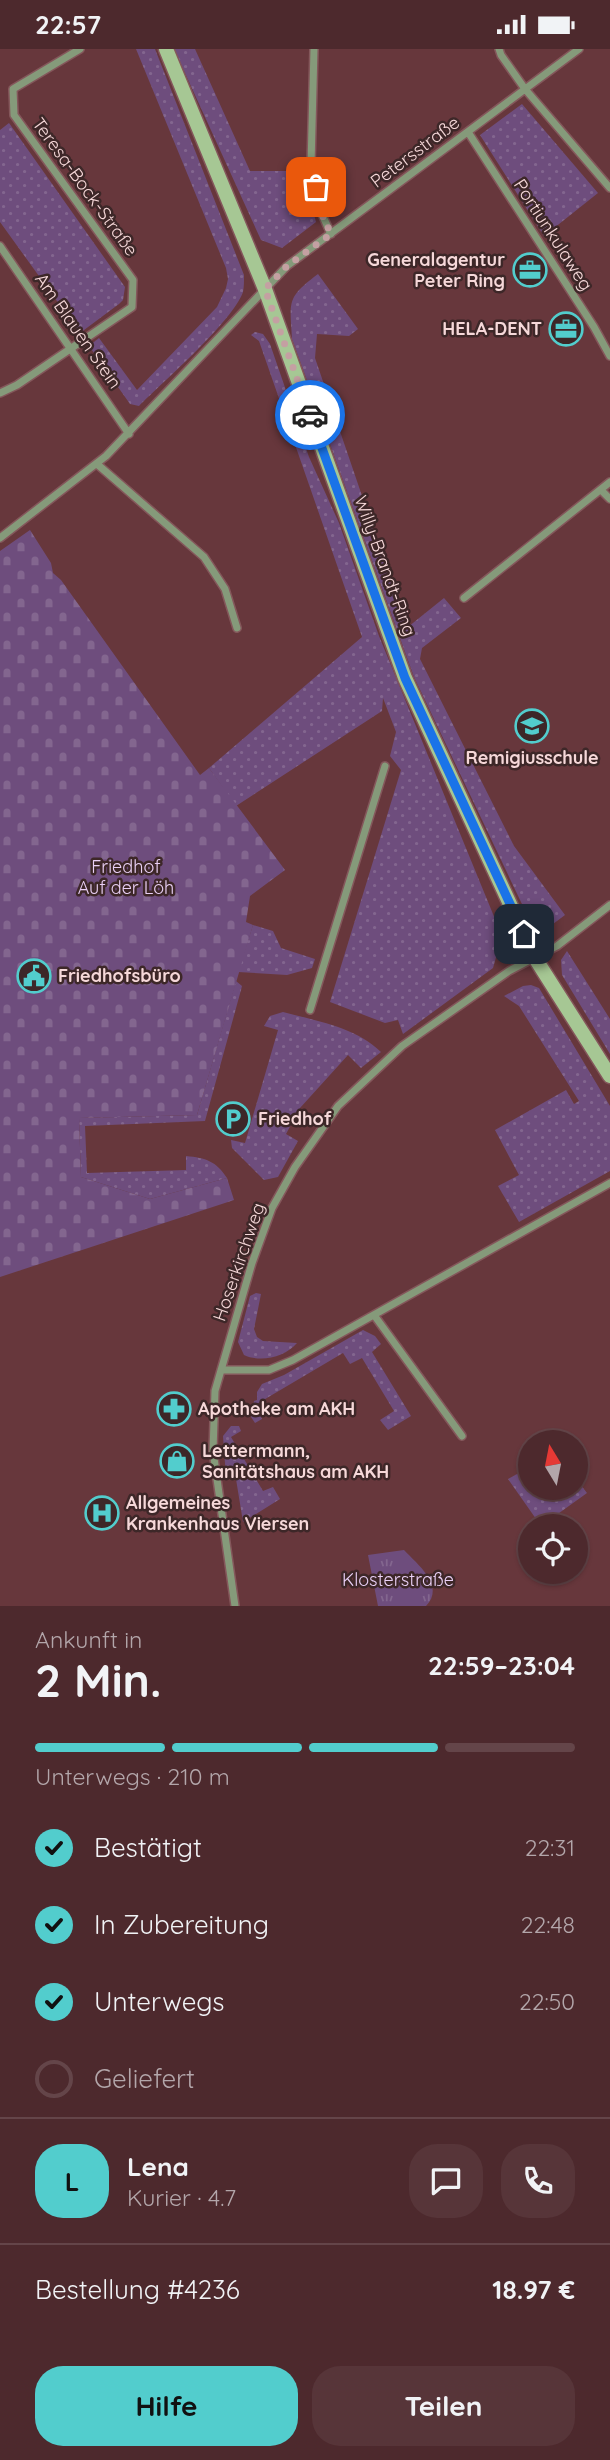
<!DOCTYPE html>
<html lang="de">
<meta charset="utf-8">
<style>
:root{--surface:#4d292d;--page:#573539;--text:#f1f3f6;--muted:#b3a6aa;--line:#644549;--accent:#52cdcd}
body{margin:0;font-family:Quicksand,sans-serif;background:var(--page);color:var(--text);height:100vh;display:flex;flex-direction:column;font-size:26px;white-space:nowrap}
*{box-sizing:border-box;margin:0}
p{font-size:23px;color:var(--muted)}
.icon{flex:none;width:38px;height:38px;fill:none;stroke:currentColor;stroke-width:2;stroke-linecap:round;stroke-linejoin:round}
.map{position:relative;height:1557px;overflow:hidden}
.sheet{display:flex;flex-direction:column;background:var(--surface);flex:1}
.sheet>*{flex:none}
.needle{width:46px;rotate:350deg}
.controls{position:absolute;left:518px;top:1381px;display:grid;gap:14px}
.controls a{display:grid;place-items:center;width:70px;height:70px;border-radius:50%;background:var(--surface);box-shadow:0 2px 5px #0004,0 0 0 2px var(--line);font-size:35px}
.pin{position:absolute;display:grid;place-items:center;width:60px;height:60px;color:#fff;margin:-30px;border-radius:14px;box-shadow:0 4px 10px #0006}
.courier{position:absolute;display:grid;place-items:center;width:70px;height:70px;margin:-35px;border:5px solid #1a73e8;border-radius:50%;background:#fff;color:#222;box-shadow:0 2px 9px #0007}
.summary em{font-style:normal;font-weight:700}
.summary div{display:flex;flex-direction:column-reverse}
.summary{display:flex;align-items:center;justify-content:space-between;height:119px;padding:0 35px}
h1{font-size:46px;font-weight:700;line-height:52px}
.bar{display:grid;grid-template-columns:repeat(4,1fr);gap:10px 7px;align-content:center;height:84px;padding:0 35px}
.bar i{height:9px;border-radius:5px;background:var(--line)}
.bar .current{background:var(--accent)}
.bar p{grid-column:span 4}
.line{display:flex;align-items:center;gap:18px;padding:0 35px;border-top:2px solid var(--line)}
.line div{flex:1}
.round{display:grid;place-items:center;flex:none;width:74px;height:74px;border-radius:28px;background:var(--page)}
ol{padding:0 35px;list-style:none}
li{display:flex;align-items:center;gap:21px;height:77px}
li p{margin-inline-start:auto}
li .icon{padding:7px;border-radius:50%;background:var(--accent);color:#111;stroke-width:4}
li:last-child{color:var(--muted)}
li i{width:38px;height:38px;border:4px solid var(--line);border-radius:50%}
.cta{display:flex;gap:14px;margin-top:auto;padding:14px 35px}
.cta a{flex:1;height:80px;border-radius:28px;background:var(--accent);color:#111;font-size:28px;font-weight:700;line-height:80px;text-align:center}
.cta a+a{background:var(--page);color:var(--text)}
.status{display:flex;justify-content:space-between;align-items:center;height:49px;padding:0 35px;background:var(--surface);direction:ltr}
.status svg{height:19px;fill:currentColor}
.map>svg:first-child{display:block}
.grass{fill:url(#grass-dots)}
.cemetery{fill:url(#cemetery-stones)}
.park{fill:url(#park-tufts)}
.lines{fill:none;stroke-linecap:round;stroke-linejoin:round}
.street-casing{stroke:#84575b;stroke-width:10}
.secondary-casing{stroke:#84575b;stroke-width:17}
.street{stroke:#859a7a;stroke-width:7}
.secondary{stroke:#a6c794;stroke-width:14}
.done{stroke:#c4a0a2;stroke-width:7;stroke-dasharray:0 12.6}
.route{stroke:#1a73e8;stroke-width:9}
.labels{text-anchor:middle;stroke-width:5;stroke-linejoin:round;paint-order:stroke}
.street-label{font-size:18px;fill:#f6d8d9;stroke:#3d2728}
.poi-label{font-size:18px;font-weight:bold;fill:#f6d8d9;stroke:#3d2728;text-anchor:start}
.park-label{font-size:18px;fill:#ead0f6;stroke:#3d2728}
</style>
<div class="status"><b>22:57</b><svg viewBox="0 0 49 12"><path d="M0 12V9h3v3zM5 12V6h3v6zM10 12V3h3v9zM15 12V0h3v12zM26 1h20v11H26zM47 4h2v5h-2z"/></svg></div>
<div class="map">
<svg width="610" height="1557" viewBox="0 0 610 1557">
<defs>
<pattern id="grass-dots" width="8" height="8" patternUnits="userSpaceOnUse" patternTransform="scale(1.75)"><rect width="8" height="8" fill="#6e4d7d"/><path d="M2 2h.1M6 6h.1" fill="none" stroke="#83668f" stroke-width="1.8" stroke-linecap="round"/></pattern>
<pattern id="cemetery-stones" width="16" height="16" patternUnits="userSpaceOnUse" patternTransform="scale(1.75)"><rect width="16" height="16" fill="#6e4d7d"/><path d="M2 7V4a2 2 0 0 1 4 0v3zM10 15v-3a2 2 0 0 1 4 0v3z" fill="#83668f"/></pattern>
<pattern id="park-tufts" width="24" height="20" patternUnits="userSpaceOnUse" patternTransform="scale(1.75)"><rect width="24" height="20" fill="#6e4d7d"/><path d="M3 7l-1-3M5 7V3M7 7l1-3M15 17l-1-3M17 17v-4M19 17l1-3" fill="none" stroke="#83668f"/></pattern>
</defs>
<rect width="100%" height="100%" fill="#67373c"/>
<path class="grass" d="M 136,0 L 155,0 L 244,226 C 244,232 244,238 243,243 C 232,273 164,332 139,357 L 130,355 L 89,297 L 99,289 L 137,341 L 217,258 L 226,239 L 228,230 L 226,219 Z
M 174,0 L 195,0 L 250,122 L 296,122 L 295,140 L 307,141 L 316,173 L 282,199 L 261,191 Z
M 522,55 L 598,144 L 544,187 L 480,86 Z
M 9,74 L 125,238 L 123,251 L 119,255 L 80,284 L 0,173 L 0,81 Z
M 318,225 L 358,280 L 349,287 L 317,285 L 315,309 L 403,567 L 408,578 L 444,549 L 461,569 L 422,599 L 420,610 L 514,797 L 565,866 L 553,875 L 541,879 L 531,874 L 414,628 L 292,290 C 290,252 286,249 318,225 Z
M 255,283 L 263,285 L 270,295 L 309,408 L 339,474 L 379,587 L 502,887 L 493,919 L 403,985 L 398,971 L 385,974 L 330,953 L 401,721 L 390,707 L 396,683 L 383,649 L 382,662 L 236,757 L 209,719 L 362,588 L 259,292 L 251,286 Z
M 253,876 L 273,882 L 281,899 L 315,910 L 312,919 L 287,926 L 238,923 Z
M 567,902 L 610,970 L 610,1005 L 562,926 L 561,911 Z
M 236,932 L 242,937 L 241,941 L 205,1072 L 85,1077 L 87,1124 L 186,1121 L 186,1107 C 206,1109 216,1112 227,1129 L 150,1150 L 81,1128 L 79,1069 L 197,1066 Z
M 531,936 L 539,939 L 610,1057 L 610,1122 L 519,1173 L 498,1137 L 519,1126 L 495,1081 L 566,1041 L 574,1055 L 579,1052 L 519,957 L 504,947 L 523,937 Z
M 283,963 C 316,972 356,978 381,1003 L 361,1019 L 348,1006 L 300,1059 L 286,1085 L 298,1092 L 278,1128 L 264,1131 L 232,1099 L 231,1091 L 245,1094 L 278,981 L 264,977 L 270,967 Z
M 256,1244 L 261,1245 L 254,1280 L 257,1288 L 263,1292 L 297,1294 C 285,1308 261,1314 244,1306 L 238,1293 L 250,1247 Z
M 363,1281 L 375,1287 L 381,1295 L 372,1303 L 411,1367 L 388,1381 L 380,1371 L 394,1362 L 362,1309 L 350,1315 L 343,1304 L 255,1356 L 262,1370 L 255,1374 L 251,1368 L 254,1352 L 257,1351 L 257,1343 L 262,1335 L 284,1326 Z
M 231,1377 L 239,1377 L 241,1382 L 231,1388 L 263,1442 L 273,1438 L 280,1450 L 243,1473 L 236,1430 L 226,1428 L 223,1387 Z
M 528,1419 L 530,1424 L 530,1438 L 538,1439 C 551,1451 561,1438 576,1438 L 577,1431 L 587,1444 L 541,1477 L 508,1430 Z"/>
<path class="cemetery" d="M 30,481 L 51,514 L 53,524 L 61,531 L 200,726 L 209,719 L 285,821 L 250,847 L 246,873 L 253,876 L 197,1066 L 79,1069 L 81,1128 L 150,1150 L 227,1129 L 234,1151 L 0,1228 L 0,502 Z"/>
<path class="park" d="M 404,1501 C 417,1515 446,1537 426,1557 L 378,1557 L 368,1506 Z"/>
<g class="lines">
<defs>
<path id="street" d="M 314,0 L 311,116 L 320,161 L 331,185
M 499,0 L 501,6 L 525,40 L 610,139
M 468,83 L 594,278 L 610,307
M 0,197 L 129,385
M 0,344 L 17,336 L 132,258 L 133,231 L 14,66 L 13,40 L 80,0
M 97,415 L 204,508 L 225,540 L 237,579
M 601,441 L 610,450
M 0,489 L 106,407 L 287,217 L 579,0
M 464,549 L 610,433
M 310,961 L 385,717
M 374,1266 L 462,1387
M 221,1321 L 269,1321 L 293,1311 L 610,1134
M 235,1557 L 213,1402 L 215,1342 L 252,1214 L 272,1159 L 295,1118 L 338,1057 L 402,997 L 509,922 L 557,897 L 610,856"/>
<path id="secondary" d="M 166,0 L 265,240 L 405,629 L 535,909 L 610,1027"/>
</defs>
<use href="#street" class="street-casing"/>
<use href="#secondary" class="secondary-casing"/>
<use href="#street" class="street"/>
<use href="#secondary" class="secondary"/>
</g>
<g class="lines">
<path class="done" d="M 310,366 L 265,240 L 287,217 L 331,185 L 320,161 L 316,138"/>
<path class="route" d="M 310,366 L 405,629 L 524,885"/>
</g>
<defs>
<symbol id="office-ring" viewBox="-11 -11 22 22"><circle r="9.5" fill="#3d2728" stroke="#52cdcd" stroke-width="1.5"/><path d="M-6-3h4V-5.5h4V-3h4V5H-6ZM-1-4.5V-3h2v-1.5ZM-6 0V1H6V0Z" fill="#52cdcd"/></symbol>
<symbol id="school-ring" viewBox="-11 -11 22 22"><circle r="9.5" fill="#3d2728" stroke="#52cdcd" stroke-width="1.5"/><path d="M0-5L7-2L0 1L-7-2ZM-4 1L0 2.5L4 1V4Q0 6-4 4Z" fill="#52cdcd"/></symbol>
<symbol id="civic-ring" viewBox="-11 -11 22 22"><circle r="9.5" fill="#3d2728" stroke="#52cdcd" stroke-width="1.5"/><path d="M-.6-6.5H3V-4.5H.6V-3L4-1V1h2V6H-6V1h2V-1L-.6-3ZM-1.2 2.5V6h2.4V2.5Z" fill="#52cdcd"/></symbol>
<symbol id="parking-ring" viewBox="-11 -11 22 22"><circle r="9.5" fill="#3d2728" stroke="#52cdcd" stroke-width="1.5"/><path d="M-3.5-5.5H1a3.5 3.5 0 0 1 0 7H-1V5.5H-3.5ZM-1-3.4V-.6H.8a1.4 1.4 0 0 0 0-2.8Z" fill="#52cdcd"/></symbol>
<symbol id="pharmacy-ring" viewBox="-11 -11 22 22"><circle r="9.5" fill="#3d2728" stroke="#52cdcd" stroke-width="1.5"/><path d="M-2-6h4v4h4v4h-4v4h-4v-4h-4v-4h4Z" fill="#52cdcd"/></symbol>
<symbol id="shop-ring" viewBox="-11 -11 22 22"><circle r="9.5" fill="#3d2728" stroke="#52cdcd" stroke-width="1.5"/><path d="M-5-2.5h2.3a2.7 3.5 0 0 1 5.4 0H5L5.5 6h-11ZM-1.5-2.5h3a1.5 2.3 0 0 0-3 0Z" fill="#52cdcd"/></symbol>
<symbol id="hospital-ring" viewBox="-11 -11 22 22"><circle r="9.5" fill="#3d2728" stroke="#52cdcd" stroke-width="1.5"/><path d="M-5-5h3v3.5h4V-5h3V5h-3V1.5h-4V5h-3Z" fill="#52cdcd"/></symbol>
</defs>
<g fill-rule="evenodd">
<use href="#office-ring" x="511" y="202" width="38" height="38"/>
<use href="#office-ring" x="547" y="261" width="38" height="38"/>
<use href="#school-ring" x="513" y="658" width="38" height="38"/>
<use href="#civic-ring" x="15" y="908" width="38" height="38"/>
<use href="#parking-ring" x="214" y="1051" width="38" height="38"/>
<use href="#pharmacy-ring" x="155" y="1341" width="38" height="38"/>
<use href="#shop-ring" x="158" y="1393" width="38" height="38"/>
<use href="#hospital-ring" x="83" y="1445" width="38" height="38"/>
</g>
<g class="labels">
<g class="street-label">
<text transform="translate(415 103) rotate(-37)" y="6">Petersstraße</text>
<text transform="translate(85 138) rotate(54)" y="6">Teresa-Bock-Straße</text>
<text transform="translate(553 186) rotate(57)" y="6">Portiunkulaweg</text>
<text transform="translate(78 282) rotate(55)" y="6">Am Blauen Stein</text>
<text transform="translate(385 517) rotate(70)" y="6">Willy-Brandt-Ring</text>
<text transform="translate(239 1213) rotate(-71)" y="6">Hoserkirchweg</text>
</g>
<g class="poi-label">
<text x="505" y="217" text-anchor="end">Generalagentur<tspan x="505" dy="21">Peter Ring</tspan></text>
<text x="542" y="286" text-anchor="end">HELA-DENT</text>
<text x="532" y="715" text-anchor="middle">Remigiusschule</text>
<text x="58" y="933">Friedhofsbüro</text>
<text x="258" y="1076">Friedhof</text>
<text x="198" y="1366">Apotheke am AKH</text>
<text x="202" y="1408">Lettermann,<tspan x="202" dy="21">Sanitätshaus am AKH</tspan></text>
<text x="126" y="1460">Allgemeines<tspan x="126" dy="21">Krankenhaus Viersen</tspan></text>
</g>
<g class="park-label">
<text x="126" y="824">Friedhof<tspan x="126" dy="21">Auf der Löh</tspan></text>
<text x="398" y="1537">Klosterstraße</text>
</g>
</g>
</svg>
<div class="controls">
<a><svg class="needle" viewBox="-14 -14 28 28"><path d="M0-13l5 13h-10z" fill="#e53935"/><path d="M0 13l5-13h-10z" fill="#b3a6aa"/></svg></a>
<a><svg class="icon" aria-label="locate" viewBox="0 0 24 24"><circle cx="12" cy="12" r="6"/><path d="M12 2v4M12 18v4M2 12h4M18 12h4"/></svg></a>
</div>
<div class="pin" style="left:316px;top:138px;background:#ea580c"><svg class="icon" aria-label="bag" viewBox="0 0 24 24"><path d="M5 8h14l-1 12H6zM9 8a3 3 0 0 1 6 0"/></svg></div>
<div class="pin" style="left:524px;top:885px;background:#1f2937"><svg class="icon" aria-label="home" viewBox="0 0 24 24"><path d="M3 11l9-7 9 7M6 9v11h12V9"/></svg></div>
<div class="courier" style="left:310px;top:366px"><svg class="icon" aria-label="car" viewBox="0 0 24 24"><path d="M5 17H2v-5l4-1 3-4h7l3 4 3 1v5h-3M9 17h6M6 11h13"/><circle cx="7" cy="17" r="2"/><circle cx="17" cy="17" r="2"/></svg></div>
</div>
<section class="sheet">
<div class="summary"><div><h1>2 Min.</h1><p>Ankunft in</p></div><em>22:59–23:04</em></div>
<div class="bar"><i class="current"></i><i class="current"></i><i class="current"></i><i></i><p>Unterwegs · 210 m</p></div>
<ol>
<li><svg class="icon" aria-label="check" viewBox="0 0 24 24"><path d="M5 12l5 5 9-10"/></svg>Bestätigt<p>22:31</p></li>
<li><svg class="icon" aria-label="check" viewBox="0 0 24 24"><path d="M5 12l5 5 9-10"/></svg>In Zubereitung<p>22:48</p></li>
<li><svg class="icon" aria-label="check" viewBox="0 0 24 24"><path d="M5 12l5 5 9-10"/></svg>Unterwegs<p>22:50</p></li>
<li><i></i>Geliefert</li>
</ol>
<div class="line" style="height:126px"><b class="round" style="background:var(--accent);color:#111">L</b><div><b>Lena</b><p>Kurier · 4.7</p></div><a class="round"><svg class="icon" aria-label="chat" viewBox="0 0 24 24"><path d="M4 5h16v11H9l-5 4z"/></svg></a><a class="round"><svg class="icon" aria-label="phone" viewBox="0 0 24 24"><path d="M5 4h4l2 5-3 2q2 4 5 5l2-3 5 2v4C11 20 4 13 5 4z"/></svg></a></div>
<div class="line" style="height:91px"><div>Bestellung #4236</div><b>18.97 €</b></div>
<div class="cta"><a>Hilfe</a><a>Teilen</a></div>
</section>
